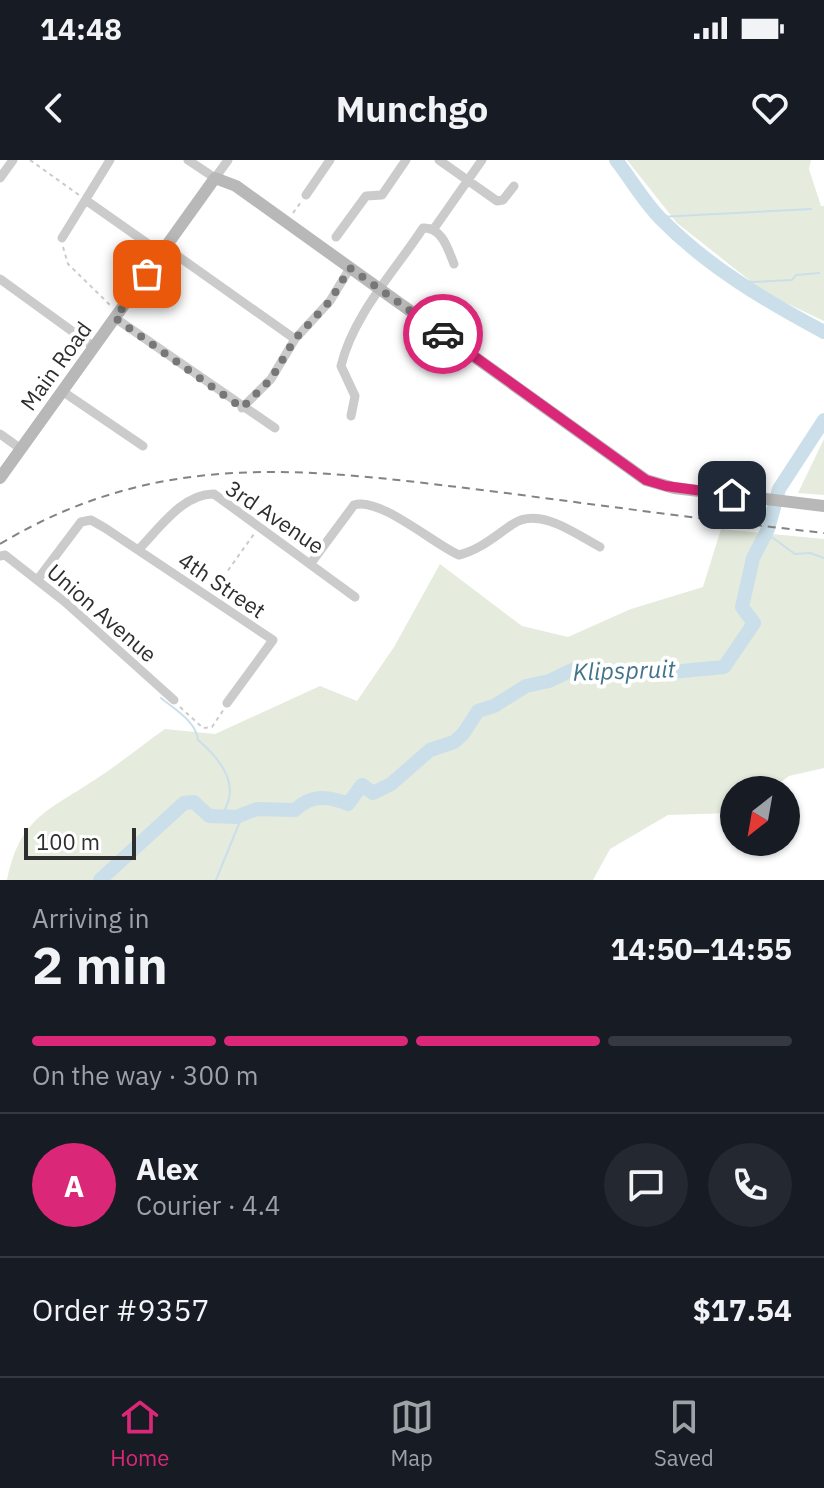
<!DOCTYPE html>
<meta charset="utf-8">
<style>
:root{--surface:#171b24;--page:#242831;--text:#f1f3f6;--muted:#9ea1a6;--line:#363941;--accent:#db2777}
body{margin:0;font-family:"IBM Plex Sans",sans-serif;background:var(--page);color:var(--text);height:100vh;display:flex;flex-direction:column;font-size:30px;white-space:nowrap}
*{box-sizing:border-box;margin:0}
p{font-size:26px;color:var(--muted)}
.icon{flex:none;width:44px;height:44px;fill:none;stroke:currentColor;stroke-width:2;stroke-linecap:round;stroke-linejoin:round}
.map{position:relative;height:720px;overflow:hidden}
.details{display:flex;flex-direction:column;background:var(--surface);flex:1}
.details>*{flex:none}
.needle{width:52px;rotate:211deg}
.fabs{position:absolute;left:720px;top:616px;display:grid;gap:16px}
.fabs a{display:grid;place-items:center;width:80px;height:80px;border-radius:50%;background:var(--surface);box-shadow:0 2px 6px #0004;font-size:40px}
.scale{position:absolute;left:24px;bottom:20px;width:112px;box-sizing:border-box;padding-left:8px;border:4px solid #2e2e2e;border-top:0;font-size:22px;line-height:28px;white-space:nowrap;color:#2e2e2e;-webkit-text-stroke:6px #fff;paint-order:stroke}
.pin{position:absolute;display:grid;place-items:center;width:68px;height:68px;color:#fff;margin:-34px;border-radius:16px;box-shadow:0 4px 12px #0006}
.courier{position:absolute;display:grid;place-items:center;width:80px;height:80px;margin:-40px;border:6px solid #db2777;border-radius:50%;background:#fff;color:#222;box-shadow:0 2px 10px #0007}
.overview em{font-style:normal;font-weight:800}
.overview div{display:flex;flex-direction:column-reverse}
.overview{display:flex;align-items:center;justify-content:space-between;height:136px;padding:0 32px}
h1{font-size:52px;font-weight:800;line-height:60px}
.bar{display:grid;grid-template-columns:repeat(4,1fr);gap:12px 8px;align-content:center;height:96px;padding:0 32px}
.bar i{height:10px;border-radius:6px;background:var(--line)}
.bar .selected{background:var(--accent)}
.bar p{grid-column:span 4}
.line{display:flex;align-items:center;gap:20px;padding:0 32px;border-top:2px solid var(--line)}
.line div{flex:1}
.round{display:grid;place-items:center;flex:none;width:84px;height:84px;border-radius:42px;background:var(--page)}
.status{display:flex;justify-content:space-between;align-items:center;height:56px;padding:0 40px;background:var(--surface);direction:ltr}
.status svg{height:22px;fill:currentColor}
header{display:flex;justify-content:space-between;align-items:center;height:104px;padding:0 32px;background:var(--surface);font-size:36px;font-weight:800}
.tabs{display:flex;justify-content:space-around;align-items:center;height:112px;border-top:2px solid var(--line);background:var(--surface);font-size:22px;color:var(--muted)}
.tabs a{display:grid;justify-items:center;gap:4px}
.tabs .selected{color:var(--accent)}
.map>svg:first-child{display:block}
.green{fill:#e5ebdd}
.lines{fill:none;stroke-linecap:round;stroke-linejoin:round}
.stream{stroke:#cadfe9;stroke-width:2}
.river{stroke:#cadfe9;stroke-width:14}
.path{stroke:#cbcbcb;stroke-width:2;stroke-dasharray:4 4;stroke-linecap:butt}
.street{stroke:#cbcbcb;stroke-width:9}
.secondary{stroke:#b8b8b8;stroke-width:12}
.rail{stroke:#838383;stroke-width:2;stroke-dasharray:8 6;stroke-linecap:butt}
.done{stroke:#777;stroke-width:8;stroke-dasharray:0 14.4}
.route{stroke:#db2777;stroke-width:10}
.labels{text-anchor:middle;stroke-width:8;stroke-linejoin:round;paint-order:stroke}
.street-label{font-size:22px;fill:#2e2e2e;stroke:#fff}
.water-label{font-size:24px;font-style:italic;fill:#41748b;stroke:#fff}
</style>
<div class="status"><b>14:48</b><svg viewBox="0 0 49 12"><path d="M0 12V9h3v3zM5 12V6h3v6zM10 12V3h3v9zM15 12V0h3v12zM26 1h20v11H26zM47 4h2v5h-2z"/></svg></div>
<header><svg class="icon" aria-label="back" viewBox="0 0 24 24"><path d="M15 5l-7 7 7 7"/></svg>Munchgo<svg class="icon" aria-label="heart" viewBox="0 0 24 24"><path d="M12 20l-8-8c-3-5 5-10 8-4 3-6 11-1 8 4z"/></svg></header>
<div class="map">
<svg width="824" height="720" viewBox="0 0 824 720">
<rect width="100%" height="100%" fill="#fff"/>
<path class="green" d="M 627,0 L 811,0 L 809,9 L 821,46 L 824,46 L 824,161 L 767,134 L 677,63 Z
M 824,279 L 824,335 L 798,333 Z
M 721,369 L 824,379 L 824,608 L 789,616 L 770,630 L 734,630 L 734,653 L 668,655 L 610,689 L 593,720 L 7,720 C 20,659 45,652 93,621 C 118,605 141,586 165,569 L 215,574 L 320,526 L 357,541 L 394,487 L 440,404 L 522,466 L 568,477 L 631,449 L 703,427 Z"/>
<g class="lines">
<path class="stream" d="M 659,57 L 811,49
M 733,118 L 752,122 L 792,120 L 796,115 L 819,113
M 766,373 L 795,394 L 810,393 L 824,398
M 161,538 C 174,549 196,561 198,580 C 218,597 240,622 225,649 L 234,657
M 216,720 L 243,654"/>
<path class="river" d="M 616,0 C 631,19 644,42 661,59 C 708,107 766,141 824,172
M 100,720 L 184,643 L 194,642 L 209,656 L 236,657 L 257,649 L 295,650 C 311,634 329,636 348,644 L 362,625 L 373,633 L 391,624 L 430,590 L 454,582 L 463,574 L 478,551 L 494,546 L 526,526 L 549,521 L 572,510 L 671,512 L 724,507 L 754,463 L 742,447 L 753,398 L 768,369 L 779,329 L 824,260"/>
<path class="path" d="M 30,0 L 79,35
M 293,53 L 301,42
M 63,87 L 68,104 L 111,146
M 214,430 L 254,374
M 180,547 L 203,568 L 212,567 L 224,549"/>
<path class="street" d="M 188,0 L 215,18 L 228,0
M 439,0 L 497,41 L 503,40 L 514,26
M 0,18 L 13,0
M 306,35 L 330,0
M 87,41 L 161,93
M 433,70 L 482,0
M 336,77 L 366,36 L 382,35 L 406,0
M 62,78 L 110,0
M 165,87 L 295,179
M 0,119 L 94,187
M 115,158 L 275,268
M 62,231 L 143,286
M 242,248 L 271,219 L 295,179 L 330,141 L 350,108
M 351,256 L 355,236 L 341,206 C 353,155 395,111 423,68 C 442,67 448,89 454,104
M 0,274 L 21,289
M 138,390 C 158,370 183,333 214,334 L 355,437
M 0,396 L 5,395 L 65,442 L 174,540
M 311,403 L 354,345 C 379,336 435,385 459,395 C 480,390 495,376 513,364 C 540,346 577,375 600,387
M 38,419 L 81,362 L 91,360 L 105,368 L 273,480 L 227,543"/>
<path class="secondary" d="M 0,318 L 215,18 L 236,26 L 646,320 L 674,328 L 824,346"/>
<path class="rail" d="M 0,384 C 168,283 323,311 506,333 C 612,347 718,361 824,373"/>
</g>
<g class="lines">
<path class="done" d="M 147,114 L 115,158 L 242,248 L 271,219 L 295,179 L 330,141 L 350,108 L 443,174"/>
<path class="route" d="M 443,174 L 646,320 L 666,326 L 732,335"/>
</g>
<g class="labels">
<g class="street-label">
<text transform="translate(56 206) rotate(-54)" y="8">Main Road</text>
<text transform="translate(275 357) rotate(34)" y="8">3rd Avenue</text>
<text transform="translate(222 425) rotate(34)" y="8">4th Street</text>
<text transform="translate(102 453) rotate(41)" y="8">Union Avenue</text>
</g>
<g class="water-label">
<text transform="translate(624 511) rotate(-2)" y="8">Klipspruit</text>
</g>
</g>
</svg>
<div class="fabs">
<a><svg class="needle" viewBox="-14 -14 28 28"><path d="M0-13l5 13h-10z" fill="#e53935"/><path d="M0 13l5-13h-10z" fill="#9ea1a6"/></svg></a>
</div>
<div class="scale">100 m</div>
<div class="pin" style="left:147px;top:114px;background:#ea580c"><svg class="icon" aria-label="bag" viewBox="0 0 24 24"><path d="M5 8h14l-1 12H6zM9 8a3 3 0 0 1 6 0"/></svg></div>
<div class="pin" style="left:732px;top:335px;background:#1f2937"><svg class="icon" aria-label="home" viewBox="0 0 24 24"><path d="M3 11l9-7 9 7M6 9v11h12V9"/></svg></div>
<div class="courier" style="left:443px;top:174px"><svg class="icon" aria-label="car" viewBox="0 0 24 24"><path d="M5 17H2v-5l4-1 3-4h7l3 4 3 1v5h-3M9 17h6M6 11h13"/><circle cx="7" cy="17" r="2"/><circle cx="17" cy="17" r="2"/></svg></div>
</div>
<section class="details">
<div class="overview"><div><h1>2 min</h1><p>Arriving in</p></div><em>14:50–14:55</em></div>
<div class="bar"><i class="selected"></i><i class="selected"></i><i class="selected"></i><i></i><p>On the way · 300 m</p></div>
<div class="line" style="height:144px"><b class="round" style="background:var(--accent);color:#fff">A</b><div><b>Alex</b><p>Courier · 4.4</p></div><a class="round"><svg class="icon" aria-label="chat" viewBox="0 0 24 24"><path d="M4 5h16v11H9l-5 4z"/></svg></a><a class="round"><svg class="icon" aria-label="phone" viewBox="0 0 24 24"><path d="M5 4h4l2 5-3 2q2 4 5 5l2-3 5 2v4C11 20 4 13 5 4z"/></svg></a></div>
<div class="line" style="height:104px"><div>Order #9357</div><b>$17.54</b></div>
</section>
<nav class="tabs">
<a class="selected"><svg class="icon" aria-label="home" viewBox="0 0 24 24"><path d="M3 11l9-7 9 7M6 9v11h12V9"/></svg>Home</a>
<a><svg class="icon" aria-label="map" viewBox="0 0 24 24"><path d="M3 6l6-2 6 2 6-2v14l-6 2-6-2-6 2zM9 4v14M15 6v14"/></svg>Map</a>
<a><svg class="icon" aria-label="saved" viewBox="0 0 24 24"><path d="M7 4h10v16l-5-4-5 4z"/></svg>Saved</a>
</nav>
